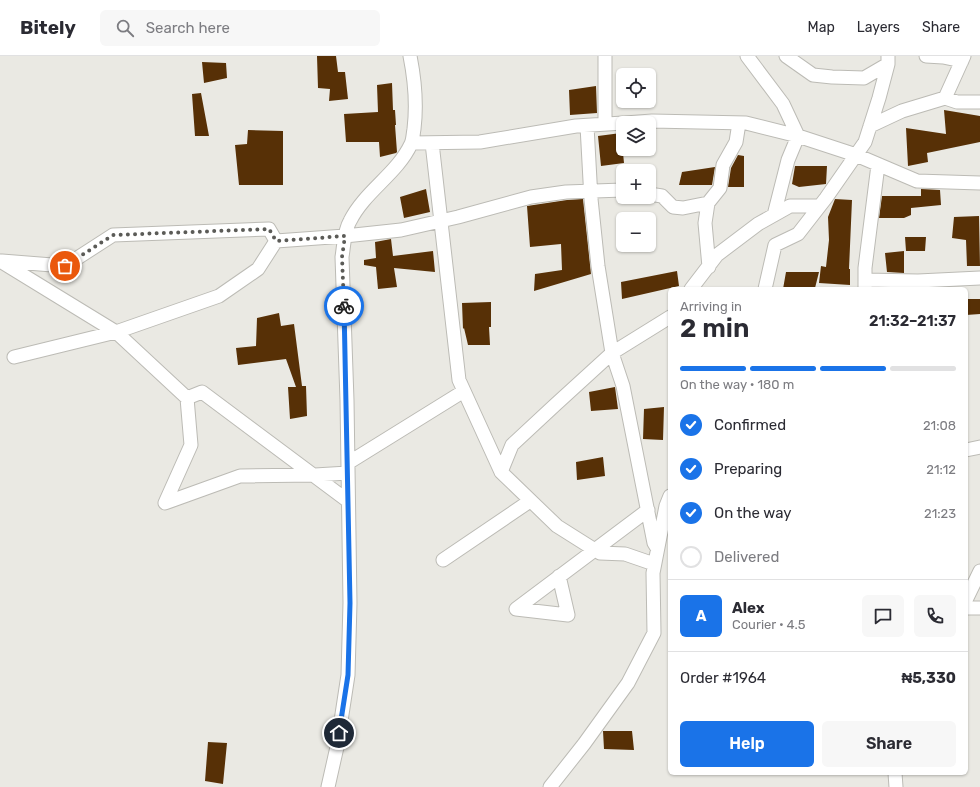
<!DOCTYPE html>
<meta charset="utf-8">
<style>
:root{--surface:#fff;--page:#f7f7f7;--text:#2b2b33;--muted:#7c7c81;--line:#e1e1e2;--accent:#1a73e8}
body{margin:0;font-family:Rubik,sans-serif;background:var(--page);color:var(--text);height:100vh;display:flex;flex-direction:column;font-size:15px;white-space:nowrap}
*{box-sizing:border-box;margin:0}
p{font-size:13px;color:var(--muted)}
.icon{flex:none;width:22px;height:22px;fill:none;stroke:currentColor;stroke-width:2;stroke-linecap:round;stroke-linejoin:round}
.map{position:relative;flex:1;overflow:hidden}
.panel{position:absolute;left:668px;top:231px;width:300px;height:488px;display:flex;flex-direction:column;background:var(--surface);border-radius:6px;box-shadow:0 1px 3px #0004}
.panel>*{flex:none}
.buttons{position:absolute;left:616px;top:12px;display:grid;gap:8px}
.buttons a{display:grid;place-items:center;width:40px;height:40px;border-radius:6px;background:var(--surface);box-shadow:0 1px 3px #0004;font-size:20px}
.pin{position:absolute;display:grid;place-items:center;width:34px;height:34px;color:#fff;margin:-17px;border:2px solid #fff;border-radius:50%;box-shadow:0 1px 4px #0007}
.courier{position:absolute;display:grid;place-items:center;width:40px;height:40px;margin:-20px;border:3px solid #1a73e8;border-radius:50%;background:#fff;color:#222;box-shadow:0 1px 5px #0007}
.overview em{font-style:normal;font-weight:600}
.overview div{display:flex;flex-direction:column-reverse}
.overview{display:flex;align-items:center;justify-content:space-between;height:68px;padding:0 12px}
h1{font-size:26px;font-weight:600;line-height:30px}
.bar{display:grid;grid-template-columns:repeat(4,1fr);gap:6px 4px;align-content:center;height:48px;padding:0 12px}
.bar i{height:5px;border-radius:3px;background:var(--line)}
.bar .current{background:var(--accent)}
.bar p{grid-column:span 4}
.line{display:flex;align-items:center;gap:10px;padding:0 12px;border-top:1px solid var(--line)}
.line div{flex:1}
.round{display:grid;place-items:center;flex:none;width:42px;height:42px;border-radius:6px;background:var(--page)}
ol{padding:0 12px;list-style:none}
li{display:flex;align-items:center;gap:12px;height:44px}
li p{margin-inline-start:auto}
li .icon{padding:4px;border-radius:50%;background:var(--accent);color:#fff;stroke-width:4}
li:last-child{color:var(--muted)}
li i{width:22px;height:22px;border:2px solid var(--line);border-radius:50%}
.primary-button{display:flex;gap:8px;margin-top:auto;padding:8px 12px}
.primary-button a{flex:1;height:46px;border-radius:6px;background:var(--accent);color:#fff;font-size:16px;font-weight:600;line-height:46px;text-align:center}
.primary-button a+a{background:var(--page);color:var(--text)}
header{display:flex;align-items:center;gap:24px;box-sizing:border-box;height:56px;padding:0 20px;background:var(--surface);border-bottom:1px solid var(--line)}
header strong{font-size:19px}
nav{display:flex;gap:22px;margin-inline-start:auto;font-size:14px}
.search{width:280px;height:36px;background:var(--page);display:flex;align-items:center;gap:10px;box-sizing:border-box;padding:0 14px;border-radius:6px;color:var(--muted);font-size:15px}
.map>svg:first-child{display:block}
.building{fill:#573006}
.lines{fill:none;stroke-linecap:round;stroke-linejoin:round}
.street-casing{stroke:#bcbbb5;stroke-width:15}
.street{stroke:#fff;stroke-width:13}
.done{stroke:#5b5b57;stroke-width:4;stroke-dasharray:0 7.2}
.route{stroke:#1a73e8;stroke-width:5}
</style>
<header>
<strong>Bitely</strong>
<div class="search"><svg class="icon" aria-label="search" viewBox="0 0 24 24"><circle cx="10" cy="10" r="6"/><path d="M15 15l6 6"/></svg>Search here</div>
<nav><a>Map</a><a>Layers</a><a>Share</a></nav>
</header>
<div class="map">
<svg width="980" height="731" viewBox="0 0 980 731">
<rect width="100%" height="100%" fill="#eae9e3"/>
<path class="building" d="M 317,0 L 336,0 L 338,16 L 345,16 L 348,43 L 329,45 L 330,33 L 318,32 Z
M 202,6 L 226,7 L 227,22 L 204,27 Z
M 392,27 L 393,54 L 395,54 L 396,69 L 395,69 L 397,96 L 396,97 L 380,101 L 379,86 L 346,86 L 344,58 L 378,56 L 377,29 Z
M 596,30 L 597,57 L 570,59 L 569,34 Z
M 201,37 L 209,80 L 195,80 L 192,38 Z
M 944,54 L 980,60 L 980,86 L 927,97 L 928,106 L 908,110 L 906,72 L 946,78 Z
M 248,74 L 283,75 L 283,129 L 239,129 L 235,89 L 247,88 Z
M 621,77 L 624,107 L 601,110 L 598,80 Z
M 738,99 L 744,100 L 744,131 L 728,131 L 731,112 Z
M 795,110 L 827,110 L 826,128 L 799,131 L 792,128 Z
M 715,111 L 712,129 L 679,129 L 682,116 Z
M 426,133 L 430,156 L 404,162 L 400,141 Z
M 921,133 L 940,134 L 941,149 L 911,152 L 911,159 L 904,162 L 879,162 L 882,140 L 921,140 Z
M 583,143 L 591,218 L 534,235 L 535,218 L 562,214 L 561,188 L 530,191 L 527,150 L 567,144 Z
M 835,143 L 852,144 L 849,213 L 850,213 L 850,229 L 819,227 L 821,210 L 826,211 L 829,184 L 828,161 Z
M 979,160 L 980,210 L 967,210 L 966,184 L 952,182 L 954,161 Z
M 905,181 L 926,181 L 925,195 L 906,195 Z
M 391,183 L 393,200 L 433,195 L 435,216 L 394,212 L 397,231 L 378,233 L 376,211 L 364,209 L 364,204 L 376,202 L 375,186 Z
M 904,195 L 904,217 L 887,216 L 885,197 Z
M 677,215 L 679,230 L 622,243 L 621,226 Z
M 786,216 L 819,216 L 815,232 L 783,233 Z
M 966,243 L 980,243 L 980,258 L 966,259 Z
M 491,246 L 491,271 L 489,271 L 490,289 L 468,289 L 464,272 L 463,273 L 462,247 Z
M 279,257 L 281,270 L 294,268 L 302,330 L 306,330 L 307,360 L 290,363 L 288,331 L 296,331 L 286,303 L 238,309 L 236,292 L 256,290 L 257,262 Z
M 615,331 L 618,353 L 591,355 L 589,336 Z
M 664,351 L 663,384 L 643,383 L 644,353 Z
M 603,401 L 605,420 L 577,424 L 576,406 Z
M 603,675 L 632,675 L 634,694 L 604,693 Z
M 208,686 L 227,687 L 223,728 L 205,725 Z"/>
<g class="lines">
<defs>
<path id="street" d="M 605,0 L 605,68
M 747,0 L 783,48 L 798,80 L 788,104 L 774,159
M 786,0 L 813,19 L 832,21 L 864,22 L 888,8
M 926,0 L 943,1 L 962,5
M 945,42 L 957,46 L 980,46
M 625,67 L 652,65 L 746,67 L 798,80 L 856,99 L 917,125 L 980,127
M 587,70 L 591,143 L 598,210 L 612,297 L 623,330 L 654,487 L 657,492
M 870,70 L 902,55 L 945,42 L 964,0
M 412,87 L 480,86 L 576,70 L 623,67
M 432,87 L 459,324 L 501,416
M 649,138 L 662,140 L 673,151 L 683,152 L 708,147
M 276,185 L 345,180 L 401,174 L 458,161 L 531,141 L 566,136 L 623,134
M 0,205 L 116,276 L 219,240 L 258,213 L 276,185
M 2,205 L 65,210 L 113,179 L 269,173 L 276,185
M 709,211 L 705,167 L 708,147 L 720,132 L 723,109 L 736,86 L 739,67
M 865,224 L 918,225 L 980,222
M 691,233 L 717,199 L 758,168 L 790,150 L 819,150
M 765,233 L 775,189 L 798,178 L 826,142 L 865,86 L 879,42 L 888,8 L 888,0
M 865,233 L 865,212 L 878,109
M 14,301 L 116,276 L 187,342 L 202,336 L 348,445
M 187,342 L 191,389 L 165,447 L 240,420 L 315,419 L 348,417
M 966,394 L 980,391
M 348,407 L 464,335
M 443,504 L 530,445
M 654,508 L 625,498 L 600,497 L 595,494 L 557,470 L 501,416 L 512,389 L 555,349 L 612,297 L 670,261
M 559,520 L 568,559 L 516,553 L 648,454
M 966,544 L 980,515
M 966,552 L 980,552
M 895,717 L 896,731
M 328,731 L 337,691 L 348,619 L 350,547 L 347,344 L 342,201 C 344,189 344,175 350,165 C 365,135 397,118 411,88 C 413,84 413,78 414,73 C 417,48 415,25 410,0
M 550,731 L 584,688 L 628,627 L 654,577 L 653,517 L 666,450 L 670,440"/>
</defs>
<use href="#street" class="street-casing"/>
<use href="#street" class="street"/>
</g>
<g class="lines">
<path class="done" d="M 65,210 L 113,179 L 269,173 L 276,185 L 345,180 L 342,201 L 344,250"/>
<path class="route" d="M 339,677 L 348,619 L 350,547 L 344,250"/>
</g>
</svg>
<div class="buttons">
<a><svg class="icon" aria-label="locate" viewBox="0 0 24 24"><circle cx="12" cy="12" r="6"/><path d="M12 2v4M12 18v4M2 12h4M18 12h4"/></svg></a>
<a><svg class="icon" aria-label="layers" viewBox="0 0 24 24"><path d="M12 4l9 5-9 5-9-5zM3 14l9 5 9-5"/></svg></a>
<a>+</a>
<a>−</a>
</div>
<div class="pin" style="left:65px;top:210px;background:#ea580c"><svg class="icon" aria-label="bag" viewBox="0 0 24 24"><path d="M5 8h14l-1 12H6zM9 8a3 3 0 0 1 6 0"/></svg></div>
<div class="pin" style="left:339px;top:677px;background:#1f2937"><svg class="icon" aria-label="home" viewBox="0 0 24 24"><path d="M3 11l9-7 9 7M6 9v11h12V9"/></svg></div>
<div class="courier" style="left:344px;top:250px"><svg class="icon" aria-label="bike" viewBox="0 0 24 24"><circle cx="6" cy="16" r="4"/><circle cx="18" cy="16" r="4"/><path d="M6 16l4-8h5l3 8M10 8l3 8H6M13 5h3"/></svg></div>
<section class="panel">
<div class="overview"><div><h1>2 min</h1><p>Arriving in</p></div><em>21:32–21:37</em></div>
<div class="bar"><i class="current"></i><i class="current"></i><i class="current"></i><i></i><p>On the way · 180 m</p></div>
<ol>
<li><svg class="icon" aria-label="check" viewBox="0 0 24 24"><path d="M5 12l5 5 9-10"/></svg>Confirmed<p>21:08</p></li>
<li><svg class="icon" aria-label="check" viewBox="0 0 24 24"><path d="M5 12l5 5 9-10"/></svg>Preparing<p>21:12</p></li>
<li><svg class="icon" aria-label="check" viewBox="0 0 24 24"><path d="M5 12l5 5 9-10"/></svg>On the way<p>21:23</p></li>
<li><i></i>Delivered</li>
</ol>
<div class="line" style="height:72px"><b class="round" style="background:var(--accent);color:#fff">A</b><div><b>Alex</b><p>Courier · 4.5</p></div><a class="round"><svg class="icon" aria-label="chat" viewBox="0 0 24 24"><path d="M4 5h16v11H9l-5 4z"/></svg></a><a class="round"><svg class="icon" aria-label="phone" viewBox="0 0 24 24"><path d="M5 4h4l2 5-3 2q2 4 5 5l2-3 5 2v4C11 20 4 13 5 4z"/></svg></a></div>
<div class="line" style="height:52px"><div>Order #1964</div><b>₦5,330</b></div>
<div class="primary-button"><a>Help</a><a>Share</a></div>
</section>
</div>
